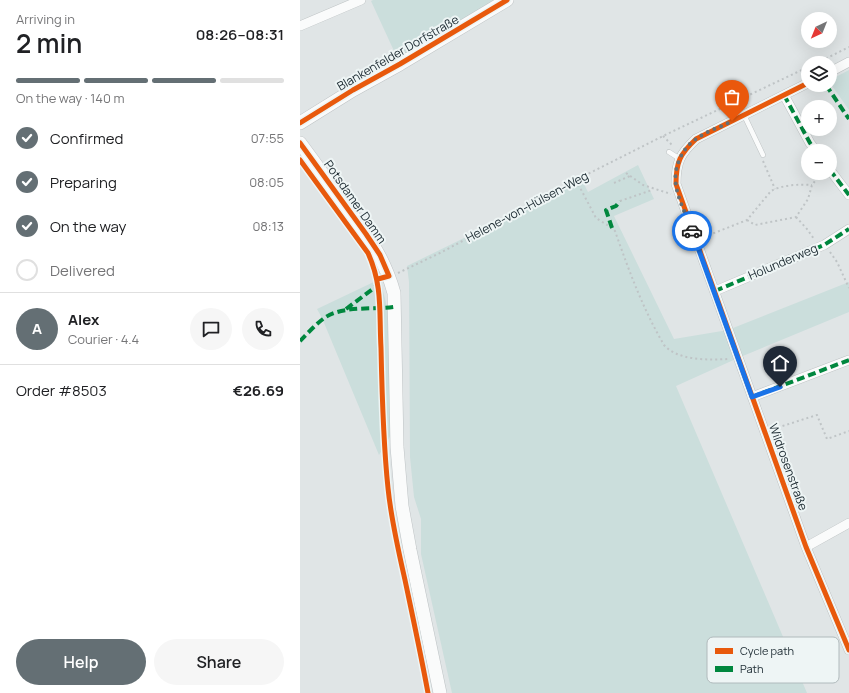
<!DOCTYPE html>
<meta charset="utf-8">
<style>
:root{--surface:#fff;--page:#f6f6f6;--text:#202124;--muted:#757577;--line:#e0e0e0;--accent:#646f74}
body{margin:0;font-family:Manrope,sans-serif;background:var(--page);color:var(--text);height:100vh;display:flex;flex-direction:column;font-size:15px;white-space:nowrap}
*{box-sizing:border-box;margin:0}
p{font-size:13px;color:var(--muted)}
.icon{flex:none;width:22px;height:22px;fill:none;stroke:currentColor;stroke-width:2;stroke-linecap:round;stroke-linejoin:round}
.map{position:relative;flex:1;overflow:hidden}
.sheet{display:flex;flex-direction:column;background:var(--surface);width:300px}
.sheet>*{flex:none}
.needle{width:26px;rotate:223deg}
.tools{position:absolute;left:501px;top:12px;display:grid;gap:8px}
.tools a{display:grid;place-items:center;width:36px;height:36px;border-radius:50%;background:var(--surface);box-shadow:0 4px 16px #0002;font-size:20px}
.pin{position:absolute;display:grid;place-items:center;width:34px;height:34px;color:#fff;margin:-41px -17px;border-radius:50% 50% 50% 0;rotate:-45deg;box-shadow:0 0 4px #0007}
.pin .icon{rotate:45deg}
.courier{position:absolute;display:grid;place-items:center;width:40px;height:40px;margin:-20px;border:3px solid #1a73e8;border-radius:50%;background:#fff;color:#222;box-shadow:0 1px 5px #0007}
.headline em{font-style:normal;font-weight:600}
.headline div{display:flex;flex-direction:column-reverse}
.headline{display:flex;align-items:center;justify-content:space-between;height:68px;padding:0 16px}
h1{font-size:26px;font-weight:600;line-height:30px}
.bar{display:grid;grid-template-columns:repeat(4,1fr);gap:6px 4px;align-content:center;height:48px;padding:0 16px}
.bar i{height:5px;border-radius:3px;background:var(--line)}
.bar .on{background:var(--accent)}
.bar p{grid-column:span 4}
.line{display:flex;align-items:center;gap:10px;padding:0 16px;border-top:1px solid var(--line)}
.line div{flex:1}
.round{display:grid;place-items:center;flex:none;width:42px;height:42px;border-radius:21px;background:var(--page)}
ol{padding:0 16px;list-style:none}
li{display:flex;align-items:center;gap:12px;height:44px}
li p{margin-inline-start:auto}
li .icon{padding:4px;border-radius:50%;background:var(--accent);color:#fff;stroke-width:4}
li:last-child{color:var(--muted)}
li i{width:22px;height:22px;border:2px solid var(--line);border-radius:50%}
.cta{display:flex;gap:8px;margin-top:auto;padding:8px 16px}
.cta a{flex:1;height:46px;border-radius:24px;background:var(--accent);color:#fff;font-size:16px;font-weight:600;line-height:46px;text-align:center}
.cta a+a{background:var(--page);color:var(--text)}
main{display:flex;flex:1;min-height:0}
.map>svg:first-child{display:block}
.green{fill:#cbdedc}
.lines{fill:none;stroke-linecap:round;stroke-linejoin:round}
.lane-casing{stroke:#bdc2c3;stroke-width:5.5}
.street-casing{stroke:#bdc2c3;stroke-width:10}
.secondary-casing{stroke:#bec3c5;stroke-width:14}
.path{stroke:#bfc4c6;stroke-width:2;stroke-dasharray:2 3;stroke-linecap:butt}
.lane{stroke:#fafbfb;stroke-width:4.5}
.street{stroke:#fafbfb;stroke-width:9}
.secondary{stroke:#fafbfb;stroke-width:13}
.quiet{stroke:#00873e;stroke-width:4;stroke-dasharray:8 4;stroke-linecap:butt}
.cycleway-casing{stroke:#eef5f5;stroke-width:8}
.cycleway{stroke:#e8590c;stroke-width:5}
.done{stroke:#646f74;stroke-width:4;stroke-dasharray:0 7.2}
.route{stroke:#1a73e8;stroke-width:5}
.labels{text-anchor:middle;stroke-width:4;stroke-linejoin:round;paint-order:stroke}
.street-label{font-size:12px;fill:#212f36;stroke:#eef5f5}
.key{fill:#eef5f5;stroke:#b0babc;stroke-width:1}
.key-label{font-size:11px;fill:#212f36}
</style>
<main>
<section class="sheet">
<div class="headline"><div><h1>2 min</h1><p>Arriving in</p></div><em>08:26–08:31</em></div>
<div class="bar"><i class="on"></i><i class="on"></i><i class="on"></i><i></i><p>On the way · 140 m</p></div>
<ol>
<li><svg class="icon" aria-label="check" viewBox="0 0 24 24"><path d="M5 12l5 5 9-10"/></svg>Confirmed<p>07:55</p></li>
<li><svg class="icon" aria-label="check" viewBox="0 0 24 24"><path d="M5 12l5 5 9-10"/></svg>Preparing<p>08:05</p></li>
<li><svg class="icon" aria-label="check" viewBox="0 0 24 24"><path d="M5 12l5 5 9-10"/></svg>On the way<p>08:13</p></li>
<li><i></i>Delivered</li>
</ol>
<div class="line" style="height:72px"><b class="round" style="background:var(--accent);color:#fff">A</b><div><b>Alex</b><p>Courier · 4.4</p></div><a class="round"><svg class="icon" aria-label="chat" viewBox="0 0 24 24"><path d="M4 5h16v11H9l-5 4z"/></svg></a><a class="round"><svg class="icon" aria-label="phone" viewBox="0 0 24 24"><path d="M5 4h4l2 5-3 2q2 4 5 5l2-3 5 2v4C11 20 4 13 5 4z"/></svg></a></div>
<div class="line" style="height:52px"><div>Order #8503</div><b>€26.69</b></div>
<div class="cta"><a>Help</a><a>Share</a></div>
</section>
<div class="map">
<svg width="549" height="693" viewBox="0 0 549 693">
<rect width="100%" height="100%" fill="#e0e5e6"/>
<path class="green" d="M 73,0 L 207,0 L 100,64 L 71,1 Z
M 549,70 L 549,110 L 530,83 L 530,80 Z
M 338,165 L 354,199 L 314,216 L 374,339 L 428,330 L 549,282 L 549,312 L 438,358 L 376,386 L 507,693 L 152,693 L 121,554 L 121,519 L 114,497 L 110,457 L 109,282 L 107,266 L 282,180 L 288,192 Z
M 80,279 L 87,307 L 92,433 L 79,455 L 22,318 L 17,309 Z"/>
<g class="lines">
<defs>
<path id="lane" d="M 444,115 L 463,155
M 369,152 L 380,159"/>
<path id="street" d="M 0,26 L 61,0
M 530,72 L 549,62
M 508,83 L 396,139 C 380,154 376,162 376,184 L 506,547 L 549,650
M 484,95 L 510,143 L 516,151
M 530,170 L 549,195
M 415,291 L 524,245 L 549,229
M 452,397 L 549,360
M 506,547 L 549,523"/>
<path id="secondary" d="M 0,123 L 53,90 L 100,64 L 207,0
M 0,143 C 15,163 29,183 43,202 C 65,232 84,256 94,293 L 97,447 L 102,506 L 110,550 L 140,693"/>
</defs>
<use href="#lane" class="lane-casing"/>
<use href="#street" class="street-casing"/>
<use href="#secondary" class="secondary-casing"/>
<path class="path" d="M 517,63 L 549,47
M 363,136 L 372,145
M 463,161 L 475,189
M 326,173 L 343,185 L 371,194
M 276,180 L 296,218 L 312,228 L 315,231 C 329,271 343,309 364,345 C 378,361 409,360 429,359
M 314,183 L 330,176
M 320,201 L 352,190
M 496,217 L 507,229 L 514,239
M 447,220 L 455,225 L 496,217 L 508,199 L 512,185 L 521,173
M 404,237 L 447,220 L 471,191 C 482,185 499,184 512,185
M 530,252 L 537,262 L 549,288
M 98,273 L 142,252 L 276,180 L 363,136 L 508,67
M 473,429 L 517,415 L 527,439 L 549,431"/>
<use href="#lane" class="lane"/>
<use href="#street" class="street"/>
<use href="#secondary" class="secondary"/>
<path class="quiet" d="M 526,85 L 549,119
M 484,95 L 510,143 L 516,151
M 530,170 L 549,195
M 312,228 L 306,210 L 316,206 L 320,201
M 415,291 L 524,245 L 549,229
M 46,309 L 78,285
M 0,341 C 7,334 15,325 23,319 C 41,305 72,310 94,307
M 452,397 L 549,360"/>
<defs>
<path id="cycleway" d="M 508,83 L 396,139 C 380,154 376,162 376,184 L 506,547 L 549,650
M 0,123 L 53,90 L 100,64 L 207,0
M 0,143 L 66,234 L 80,255 L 89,276 L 78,279
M 0,160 L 68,253 C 83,286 79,313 81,348 C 82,395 83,441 88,488 C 91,519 98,549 105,580 C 113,618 121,655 128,693"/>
</defs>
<use href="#cycleway" class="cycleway-casing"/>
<use href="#cycleway" class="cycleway"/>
</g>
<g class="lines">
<path class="done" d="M 392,231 C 387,216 378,200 376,185 C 373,168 382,148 396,139 C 407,131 421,127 432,121"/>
<path class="route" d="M 392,231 L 452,397 L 480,387"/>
</g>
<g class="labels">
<g class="street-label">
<text transform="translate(98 53) rotate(-30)" y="4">Blankenfelder Dorfstraße</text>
<text transform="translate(55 202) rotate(55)" y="4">Potsdamer Damm</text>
<text transform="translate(227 207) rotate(-28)" y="4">Helene-von-Hülsen-Weg</text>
<text transform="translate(483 262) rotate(-23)" y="4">Holunderweg</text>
<text transform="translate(488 467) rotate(70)" y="4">Wildrosenstraße</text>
</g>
</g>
<rect x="407" y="637" width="132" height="46" rx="6" class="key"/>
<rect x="415" y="648" width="18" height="6" fill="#e8590c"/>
<rect x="415" y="666" width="18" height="6" fill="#00873e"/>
<g class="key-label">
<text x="440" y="655">Cycle path</text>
<text x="440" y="673">Path</text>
</g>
</svg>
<div class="tools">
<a><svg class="needle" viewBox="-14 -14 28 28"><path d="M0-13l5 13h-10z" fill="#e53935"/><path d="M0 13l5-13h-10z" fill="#757577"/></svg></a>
<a><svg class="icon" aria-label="layers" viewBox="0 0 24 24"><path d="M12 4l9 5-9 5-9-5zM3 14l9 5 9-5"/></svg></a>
<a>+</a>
<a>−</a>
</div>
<div class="pin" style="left:432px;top:121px;background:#ea580c"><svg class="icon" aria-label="bag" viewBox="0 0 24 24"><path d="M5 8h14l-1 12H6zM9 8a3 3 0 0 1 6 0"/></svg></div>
<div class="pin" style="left:480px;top:387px;background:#1f2937"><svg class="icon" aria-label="home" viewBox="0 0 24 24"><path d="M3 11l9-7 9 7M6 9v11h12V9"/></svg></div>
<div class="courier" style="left:392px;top:231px"><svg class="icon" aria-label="car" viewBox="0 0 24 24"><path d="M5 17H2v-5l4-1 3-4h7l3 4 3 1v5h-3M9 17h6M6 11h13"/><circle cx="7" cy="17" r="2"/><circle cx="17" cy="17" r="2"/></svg></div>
</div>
</main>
